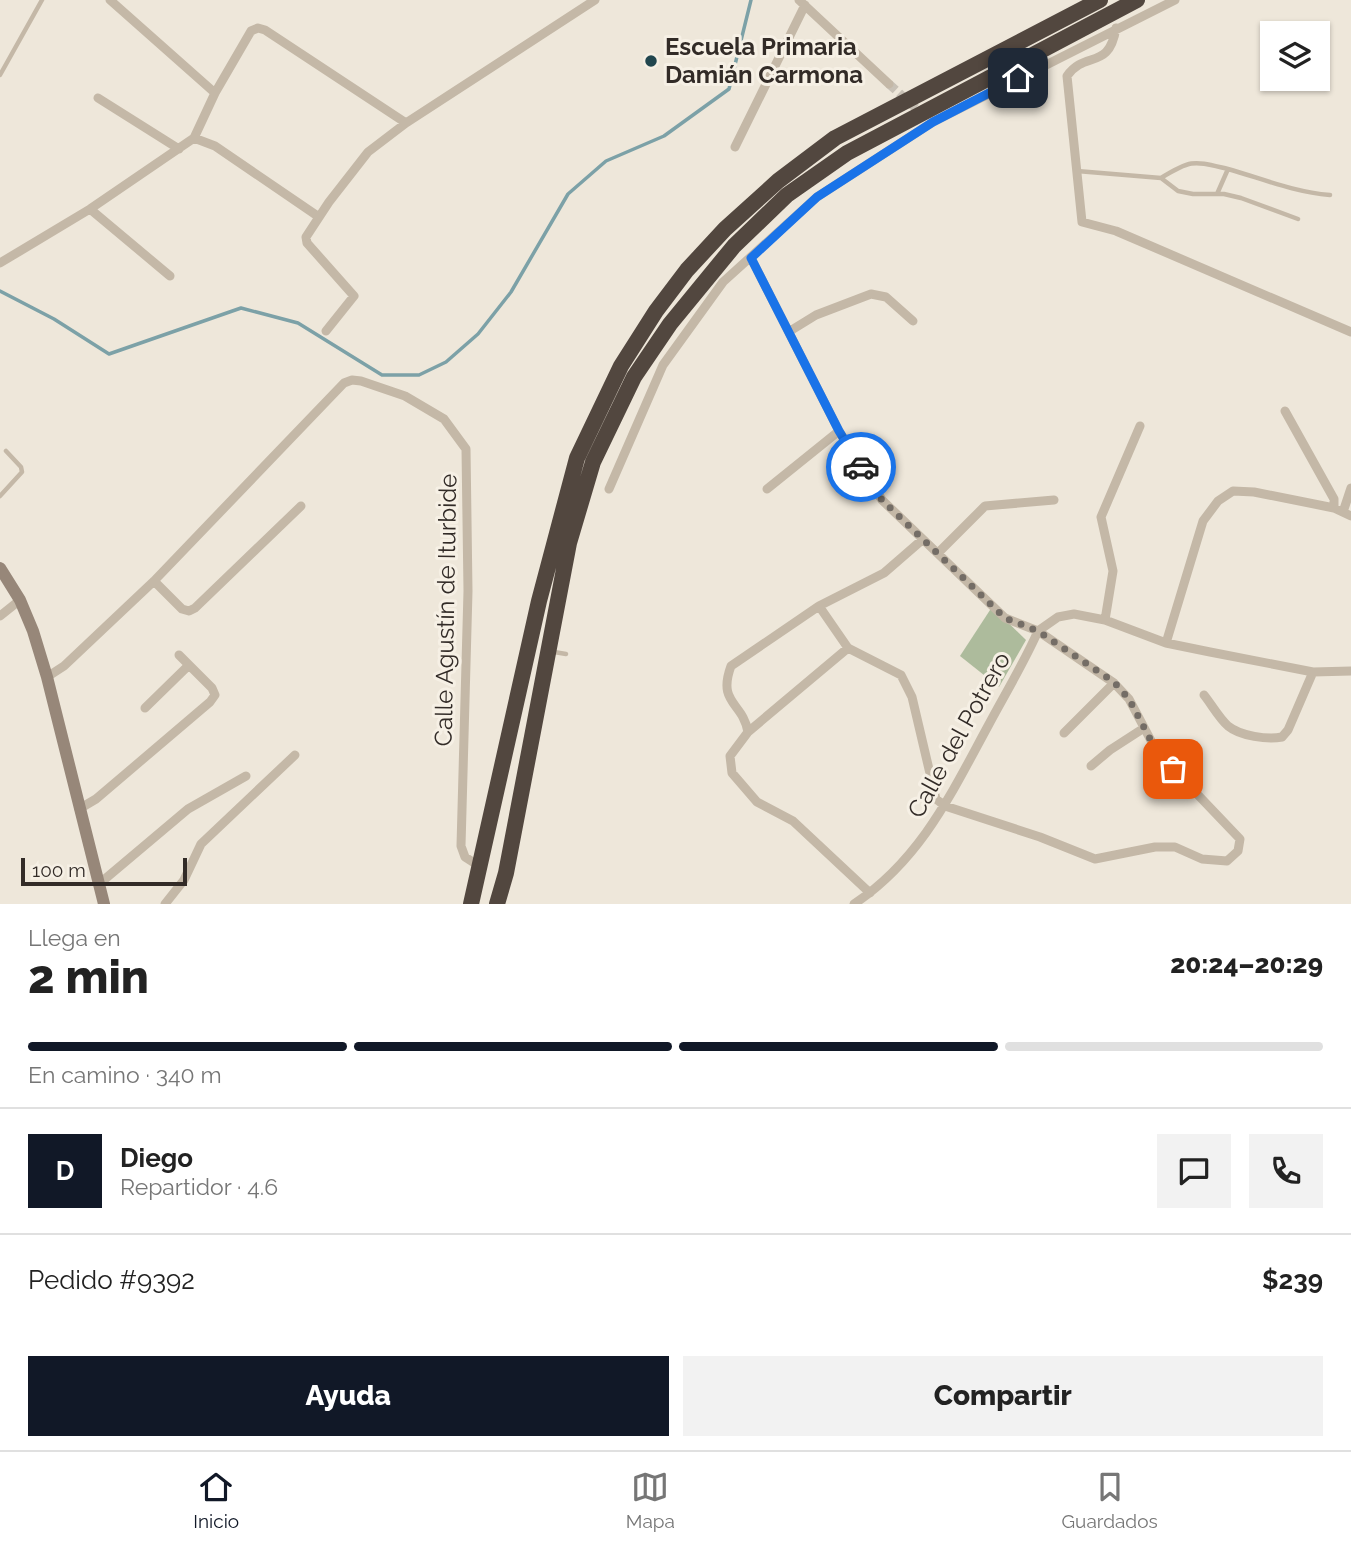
<!DOCTYPE html>
<html lang="es">
<meta charset="utf-8">
<style>
:root{--surface:#fff;--page:#f2f2f2;--text:#222;--muted:#767676;--line:#e0e0e0;--accent:#111827}
body{margin:0;font-family:Raleway,sans-serif;background:var(--page);color:var(--text);height:100vh;display:flex;flex-direction:column;font-size:26px;white-space:nowrap}
*{box-sizing:border-box;margin:0}
p{font-size:23px;color:var(--muted)}
.icon{flex:none;width:38px;height:38px;fill:none;stroke:currentColor;stroke-width:2;stroke-linecap:round;stroke-linejoin:round}
.map{position:relative;height:904px;overflow:hidden}
.sheet{display:flex;flex-direction:column;background:var(--surface);flex:1}
.sheet>*{flex:none}
.tools{position:absolute;left:1260px;top:21px;display:grid;gap:14px}
.tools a{display:grid;place-items:center;width:70px;height:70px;border-radius:0px;background:var(--surface);box-shadow:0 2px 5px #0004;font-size:35px}
.scale{position:absolute;left:21px;bottom:18px;width:166px;box-sizing:border-box;padding-left:7px;border:4px solid #322b27;border-top:0;font-size:19px;line-height:24px;white-space:nowrap;color:#322b27;-webkit-text-stroke:5px #f6f0e5;paint-order:stroke}
.pin{position:absolute;display:grid;place-items:center;width:60px;height:60px;color:#fff;margin:-30px;border-radius:14px;box-shadow:0 4px 10px #0006}
.courier{position:absolute;display:grid;place-items:center;width:70px;height:70px;margin:-35px;border:5px solid #1a73e8;border-radius:50%;background:#fff;color:#222;box-shadow:0 2px 9px #0007}
.overview em{font-style:normal;font-weight:800}
.overview div{display:flex;flex-direction:column-reverse}
.overview{display:flex;align-items:center;justify-content:space-between;height:119px;padding:0 28px}
h1{font-size:46px;font-weight:800;line-height:52px}
.bar{display:grid;grid-template-columns:repeat(4,1fr);gap:10px 7px;align-content:center;height:84px;padding:0 28px}
.bar i{height:9px;border-radius:5px;background:var(--line)}
.bar .on{background:var(--accent)}
.bar p{grid-column:span 4}
.line{display:flex;align-items:center;gap:18px;padding:0 28px;border-top:2px solid var(--line)}
.line div{flex:1}
.round{display:grid;place-items:center;flex:none;width:74px;height:74px;border-radius:0px;background:var(--page)}
.button{display:flex;gap:14px;margin-top:auto;padding:14px 28px}
.button a{flex:1;height:80px;border-radius:0px;background:var(--accent);color:#fff;font-size:28px;font-weight:800;line-height:80px;text-align:center}
.button a+a{background:var(--page);color:var(--text)}
.tab-bar{display:flex;justify-content:space-around;align-items:center;height:98px;border-top:2px solid var(--line);background:var(--surface);font-size:19px;color:var(--muted)}
.tab-bar a{display:grid;justify-items:center;gap:4px}
.tab-bar .on{color:var(--accent)}
.map>svg:first-child{display:block}
.green{fill:#adbb9c}
.lines{fill:none;stroke-linecap:round;stroke-linejoin:round}
.stream{stroke:#7ca1a7;stroke-width:3.5}
.minor-tunnel{stroke:#c8c1b6;stroke-width:9;stroke-dasharray:9 4.5;stroke-linecap:butt}
.service{stroke:#c4b8a7;stroke-width:4.5}
.minor{stroke:#c4b8a7;stroke-width:9}
.secondary{stroke:#978779;stroke-width:12}
.motorway{stroke:#52473f;stroke-width:16}
.done{stroke:#746d66;stroke-width:7;stroke-dasharray:0 12.6}
.route{stroke:#1a73e8;stroke-width:9}
.poi-dot{fill:#21464e;stroke:#f6f0e5;stroke-width:2.5}
.labels{text-anchor:middle;stroke-width:6;stroke-linejoin:round;paint-order:stroke}
.poi-label{font-size:24px;font-weight:bold;fill:#322b27;stroke:#f6f0e5;text-anchor:start}
.street-label{font-size:24px;fill:#322b27;stroke:#f6f0e5}
</style>
<div class="map">
<svg width="1351" height="904" viewBox="0 0 1351 904">
<rect width="100%" height="100%" fill="#eee7da"/>
<path class="green" d="M 992,607 L 1026,640 L 999,687 L 960,656 Z"/>
<g class="lines">
<path class="stream" d="M 0,291 L 54,319 L 109,354 L 241,308 L 298,323 L 382,375 L 419,375 L 446,362 L 478,334 L 511,292 L 568,194 L 606,161 L 664,136 L 729,89 L 751,0"/>
<path class="minor-tunnel" d="M 889,84 L 928,119"/>
<path class="service" d="M 0,75 L 42,0
M 1077,171 L 1161,178 L 1178,191 L 1193,194 L 1224,194 L 1241,198 L 1298,219
M 1161,178 C 1192,159 1193,161 1228,169
M 1217,194 L 1228,169 C 1263,179 1294,192 1330,195
M 0,496 L 22,472 L 21,467 L 6,451
M 554,652 L 566,654"/>
<path class="minor" d="M 110,0 L 215,93
M 799,0 L 889,84
M 1116,28 C 1109,71 1085,50 1067,76 L 1082,222 L 1116,231 L 1351,332
M 98,98 L 179,149
M 194,138 L 215,146 L 319,217
M 735,147 L 805,5
M 90,209 L 170,276
M 751,258 L 839,431 L 882,500 L 1005,618 L 1038,631 L 1114,683 L 1129,699 L 1157,752 L 1240,839 L 1238,851 L 1227,861 L 1202,859 L 1175,847 L 1155,847 L 1095,859 L 1040,837 L 945,806 L 936,799 L 912,697 L 901,675 L 848,648 L 819,606
M 0,263 L 90,209 L 194,138 L 215,93 L 251,31 L 258,28 L 265,30 L 406,123
M 326,331 L 354,296 L 307,243 L 306,237 L 329,202 L 368,152 L 406,123 L 595,0
M 790,331 L 816,315 L 871,294 L 886,297 L 913,321
M 1285,411 L 1334,499 L 1334,508
M 609,489 L 663,365 L 723,282 L 817,197 L 933,122 L 1175,0
M 767,489 L 839,431
M 1343,512 L 1351,488
M 938,553 L 985,506 L 1054,500
M 154,581 L 182,609 L 189,611 L 195,608 L 301,506
M 0,616 L 20,600
M 1105,620 L 1113,571 L 1101,517 L 1140,426
M 1166,643 L 1203,521 L 1218,501 L 1233,491 L 1254,492 L 1334,508 L 1351,516
M 47,677 L 64,666 L 154,581 L 344,383 L 352,380 L 361,381 L 405,396 L 444,419 L 466,449 L 468,591 L 461,846 L 465,857 L 479,866
M 1204,695 C 1212,705 1219,718 1228,726 C 1240,736 1268,740 1282,737 L 1288,730 L 1313,672
M 145,708 L 189,665
M 748,732 L 848,648
M 1064,733 L 1114,683
M 1091,766 L 1110,750 L 1144,728
M 79,809 L 96,799 L 210,702 L 215,695 L 212,688 L 179,655
M 99,884 L 188,809 L 246,776
M 870,893 L 793,821 L 757,802 L 732,773 L 730,756 L 748,732 C 743,702 717,704 731,666 L 819,606 L 884,573 L 922,540
M 165,904 L 184,880 L 201,844 L 295,755
M 854,904 C 921,859 951,794 988,726 C 1005,694 1024,663 1038,631 L 1058,617 L 1074,614 L 1105,620 L 1166,643 L 1210,652 L 1313,672 L 1351,671"/>
<path class="secondary" d="M 0,568 L 20,600 L 33,631 L 47,677 L 104,904"/>
<path class="motorway" d="M 471,904 L 539,601 L 577,458 L 621,366 L 656,311 L 687,270 L 725,229 L 778,181 L 835,138 L 1100,0
M 497,904 L 506,873 L 569,543 L 593,462 L 634,377 L 670,324 L 734,246 L 787,195 L 847,153 L 1137,0"/>
</g>
<g class="lines">
<path class="done" d="M 861,467 L 882,500 L 1005,618 L 1038,631 L 1114,682 L 1129,699 L 1157,752 L 1173,769"/>
<path class="route" d="M 861,467 L 839,431 L 751,258 L 817,197 L 933,122 L 1018,78"/>
</g>
<circle class="poi-dot" cx="651" cy="61" r="7"/>
<g class="labels">
<g class="poi-label">
<text x="665" y="55">Escuela Primaria<tspan x="665" dy="28">Damián Carmona</tspan></text>
</g>
<g class="street-label">
<text transform="translate(446 610) rotate(-89)" y="8">Calle Agustín de Iturbide</text>
<text transform="translate(959 735) rotate(-61)" y="8">Calle del Potrero</text>
</g>
</g>
</svg>
<div class="tools">
<a><svg class="icon" aria-label="layers" viewBox="0 0 24 24"><path d="M12 4l9 5-9 5-9-5zM3 14l9 5 9-5"/></svg></a>
</div>
<div class="scale">100 m</div>
<div class="pin" style="left:1173px;top:769px;background:#ea580c"><svg class="icon" aria-label="bag" viewBox="0 0 24 24"><path d="M5 8h14l-1 12H6zM9 8a3 3 0 0 1 6 0"/></svg></div>
<div class="pin" style="left:1018px;top:78px;background:#1f2937"><svg class="icon" aria-label="home" viewBox="0 0 24 24"><path d="M3 11l9-7 9 7M6 9v11h12V9"/></svg></div>
<div class="courier" style="left:861px;top:467px"><svg class="icon" aria-label="car" viewBox="0 0 24 24"><path d="M5 17H2v-5l4-1 3-4h7l3 4 3 1v5h-3M9 17h6M6 11h13"/><circle cx="7" cy="17" r="2"/><circle cx="17" cy="17" r="2"/></svg></div>
</div>
<section class="sheet">
<div class="overview"><div><h1>2 min</h1><p>Llega en</p></div><em>20:24–20:29</em></div>
<div class="bar"><i class="on"></i><i class="on"></i><i class="on"></i><i></i><p>En camino · 340 m</p></div>
<div class="line" style="height:126px"><b class="round" style="background:var(--accent);color:#fff">D</b><div><b>Diego</b><p>Repartidor · 4.6</p></div><a class="round"><svg class="icon" aria-label="chat" viewBox="0 0 24 24"><path d="M4 5h16v11H9l-5 4z"/></svg></a><a class="round"><svg class="icon" aria-label="phone" viewBox="0 0 24 24"><path d="M5 4h4l2 5-3 2q2 4 5 5l2-3 5 2v4C11 20 4 13 5 4z"/></svg></a></div>
<div class="line" style="height:91px"><div>Pedido #9392</div><b>$239</b></div>
<div class="button"><a>Ayuda</a><a>Compartir</a></div>
</section>
<nav class="tab-bar">
<a class="on"><svg class="icon" aria-label="home" viewBox="0 0 24 24"><path d="M3 11l9-7 9 7M6 9v11h12V9"/></svg>Inicio</a>
<a><svg class="icon" aria-label="map" viewBox="0 0 24 24"><path d="M3 6l6-2 6 2 6-2v14l-6 2-6-2-6 2zM9 4v14M15 6v14"/></svg>Mapa</a>
<a><svg class="icon" aria-label="saved" viewBox="0 0 24 24"><path d="M7 4h10v16l-5-4-5 4z"/></svg>Guardados</a>
</nav>
